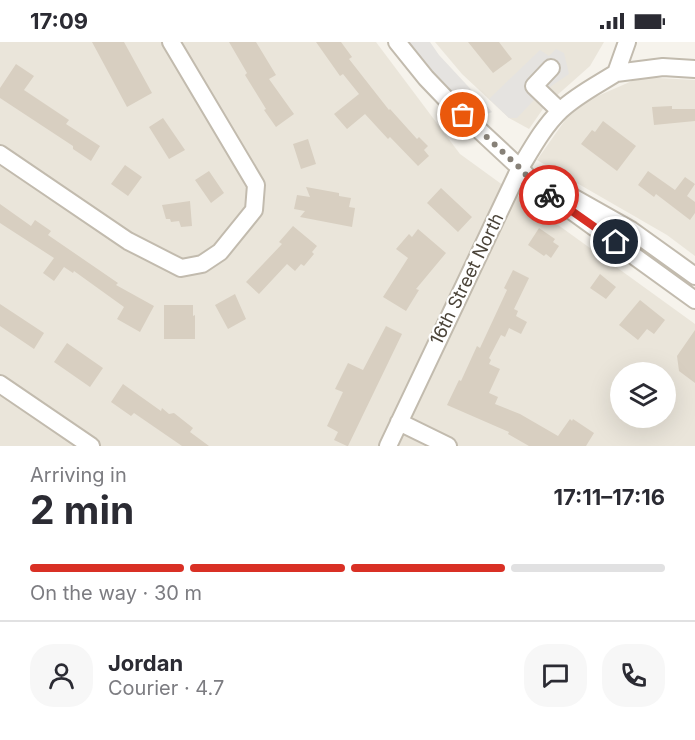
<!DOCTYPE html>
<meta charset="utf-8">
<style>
:root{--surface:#fff;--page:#f7f7f7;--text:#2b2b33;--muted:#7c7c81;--line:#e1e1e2;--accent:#d93025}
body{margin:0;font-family:Inter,sans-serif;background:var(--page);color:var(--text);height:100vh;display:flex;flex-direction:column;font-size:22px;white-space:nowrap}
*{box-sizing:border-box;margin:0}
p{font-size:20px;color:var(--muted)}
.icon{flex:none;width:33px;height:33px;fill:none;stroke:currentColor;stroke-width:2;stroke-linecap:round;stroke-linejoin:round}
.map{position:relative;height:404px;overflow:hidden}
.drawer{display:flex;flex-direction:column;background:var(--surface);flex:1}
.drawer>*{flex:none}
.tools{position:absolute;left:610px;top:320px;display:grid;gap:12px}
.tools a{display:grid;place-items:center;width:66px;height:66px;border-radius:50%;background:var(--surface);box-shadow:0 6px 24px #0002;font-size:30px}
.pin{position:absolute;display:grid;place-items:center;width:51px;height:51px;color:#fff;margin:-26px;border:3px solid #fff;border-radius:50%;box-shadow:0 2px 6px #0007}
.courier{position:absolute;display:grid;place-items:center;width:60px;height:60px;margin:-30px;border:4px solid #d93025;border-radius:50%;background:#fff;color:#222;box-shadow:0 2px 8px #0007}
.headline em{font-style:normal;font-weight:700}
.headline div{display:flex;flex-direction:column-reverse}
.headline{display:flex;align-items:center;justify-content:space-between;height:102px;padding:0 30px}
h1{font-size:39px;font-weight:700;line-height:45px}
.bar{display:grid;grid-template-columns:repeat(4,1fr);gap:9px 6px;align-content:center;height:72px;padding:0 30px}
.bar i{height:8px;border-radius:4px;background:var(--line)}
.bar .active{background:var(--accent)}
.bar p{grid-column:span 4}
.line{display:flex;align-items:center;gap:15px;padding:0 30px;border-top:2px solid var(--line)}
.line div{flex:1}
.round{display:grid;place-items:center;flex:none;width:63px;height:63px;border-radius:24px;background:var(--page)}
.status{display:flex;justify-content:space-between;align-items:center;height:42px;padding:0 30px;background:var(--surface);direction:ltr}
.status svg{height:16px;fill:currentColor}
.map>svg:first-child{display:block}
.residential{fill:#eae5da;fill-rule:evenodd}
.parking{fill:#e5e3e0}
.building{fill:#d8cfc1}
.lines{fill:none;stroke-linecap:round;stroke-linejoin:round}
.minor-casing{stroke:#c2bbae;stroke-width:20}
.minor{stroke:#fff;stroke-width:16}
.done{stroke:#878178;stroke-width:6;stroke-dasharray:0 10.8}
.route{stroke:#d93025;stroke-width:8}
.labels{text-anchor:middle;stroke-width:4.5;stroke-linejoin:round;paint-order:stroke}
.street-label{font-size:18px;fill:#4b4439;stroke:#fff}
</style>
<div class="status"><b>17:09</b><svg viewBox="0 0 49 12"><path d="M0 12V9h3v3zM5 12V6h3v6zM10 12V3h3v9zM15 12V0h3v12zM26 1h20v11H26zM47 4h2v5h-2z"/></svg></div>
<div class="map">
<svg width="695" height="404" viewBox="0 0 695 404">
<rect width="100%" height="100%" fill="#f6f3ec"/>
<path class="residential" d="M 0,0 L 376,0 L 460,112 L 695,282 L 695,404 L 0,404 ZM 621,330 L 666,330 L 666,375 L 621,375 Z
M 435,0 L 604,0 L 590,24 L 545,64 L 529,87 L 509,76 L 462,32 Z
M 641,35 L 695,38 L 695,214 L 667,193 L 537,118 L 575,64 Z"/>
<path class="parking" d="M 408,0 L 430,0 L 439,13 L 492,70 L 482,74 L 481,77 L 473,73 L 448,47 Z
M 556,7 L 564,11 L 569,32 L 550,45 L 556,54 L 545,64 L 538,57 L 535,57 L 517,76 L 509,76 L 489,57 L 540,8 L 549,14 Z"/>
<path class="building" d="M 92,0 L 124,0 L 152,51 L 127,65 Z
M 229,0 L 256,0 L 276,33 L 269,37 L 294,72 L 276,85 L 264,68 L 266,67 L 245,33 L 247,31 Z
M 316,0 L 341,0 L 352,15 L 349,17 L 389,68 L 390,67 L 417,97 L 419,95 L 428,104 L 424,108 L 429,114 L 418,124 L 390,95 L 388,97 L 365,72 L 347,87 L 334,72 L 359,52 L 343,32 L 340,34 Z
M 468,0 L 499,0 L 512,17 L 493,31 Z
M 16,22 L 34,34 L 24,48 L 69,78 L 66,82 L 100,104 L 91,119 L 73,107 L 73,104 L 0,56 L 0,46 Z
M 672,64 L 672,67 L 695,67 L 695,79 L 654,83 L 652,65 Z
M 163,76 L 185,108 L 169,117 L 149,85 Z
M 603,79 L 636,104 L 617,129 L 581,102 L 592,88 L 595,90 Z
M 308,97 L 316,122 L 301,127 L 293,102 Z
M 125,123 L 142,135 L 128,154 L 111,142 Z
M 209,129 L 224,151 L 211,161 L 195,138 Z
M 648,129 L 675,148 L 685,135 L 695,142 L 687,154 L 695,160 L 695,171 L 690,178 L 656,152 L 654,155 L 638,143 Z
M 306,145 L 339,151 L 339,154 L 351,156 L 349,165 L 355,166 L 352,185 L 300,175 L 305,169 L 294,167 L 297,153 L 310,155 Z
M 441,146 L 472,175 L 458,190 L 427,161 Z
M 190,159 L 192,184 L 181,185 L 179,179 L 171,180 L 170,177 L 166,177 L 162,163 Z
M 0,162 L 31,184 L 35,178 L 51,189 L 48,193 L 118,241 L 116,243 L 154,264 L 140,290 L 117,277 L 124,265 L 74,229 L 73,231 L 64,225 L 54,239 L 43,231 L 54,216 L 0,181 Z
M 293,184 L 317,204 L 312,210 L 314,212 L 304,224 L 301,222 L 295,229 L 287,222 L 259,252 L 246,240 L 282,202 L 279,200 Z
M 539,186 L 555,197 L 553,200 L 559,204 L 551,216 L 546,212 L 544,214 L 528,203 Z
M 418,187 L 446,211 L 416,247 L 419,248 L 406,269 L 383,255 L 408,216 L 396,207 L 409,192 L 412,195 Z
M 513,228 L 529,236 L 514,267 L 518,269 L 516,274 L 527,280 L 521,292 L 509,286 L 505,295 L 501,293 L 489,316 L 491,318 L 489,322 L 500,327 L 489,351 L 498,355 L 495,362 L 520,372 L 558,394 L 570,377 L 572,379 L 573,377 L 594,391 L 586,404 L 529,404 L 508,392 L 509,390 L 447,363 L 459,338 L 461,339 L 477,304 L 480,306 L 507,248 L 504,246 Z
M 600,232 L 616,245 L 606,257 L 590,246 Z
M 235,252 L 246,277 L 228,287 L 215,263 Z
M 640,258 L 665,278 L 654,292 L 647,287 L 638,298 L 619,283 Z
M 0,262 L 44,291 L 34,307 L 0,284 Z
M 164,263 L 193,263 L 193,274 L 195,273 L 195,297 L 164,297 Z
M 386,284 L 402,292 L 348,404 L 347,404 L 334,398 L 338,390 L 327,384 L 343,350 L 335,347 L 348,321 L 363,328 Z
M 695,288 L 695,341 L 679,329 L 677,314 Z
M 67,301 L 103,326 L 90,345 L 54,320 Z
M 123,342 L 161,369 L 162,366 L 169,372 L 174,371 L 193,386 L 190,390 L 209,404 L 182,404 L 134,371 L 131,374 L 111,360 Z"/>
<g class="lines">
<defs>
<path id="minor" d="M 397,0 L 426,36 L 449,60 L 520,126 L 533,141 L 695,258
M 551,26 L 534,44 L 560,69
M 616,31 L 663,25 L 695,27
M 0,112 L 128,199 L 181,226 L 202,222 L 220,210 L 254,168 L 256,143 L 171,0
M 560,148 L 631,188 L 695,234
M 0,342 L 91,404
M 399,380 L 448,404
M 388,404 L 520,126 C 532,106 544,84 561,68 C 577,53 597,43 616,31 L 627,0"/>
</defs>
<use href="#minor" class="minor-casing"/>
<use href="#minor" class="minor"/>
</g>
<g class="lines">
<path class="done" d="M 463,73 L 520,126 L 533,141 L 549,153"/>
<path class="route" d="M 549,153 L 616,200"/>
</g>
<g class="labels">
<g class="street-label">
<text transform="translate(467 237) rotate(-64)" y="6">16th Street North</text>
</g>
</g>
</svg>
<div class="tools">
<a><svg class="icon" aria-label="layers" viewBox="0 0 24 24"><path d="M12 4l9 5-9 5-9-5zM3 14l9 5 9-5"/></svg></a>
</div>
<div class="pin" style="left:463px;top:73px;background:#ea580c"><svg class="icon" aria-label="bag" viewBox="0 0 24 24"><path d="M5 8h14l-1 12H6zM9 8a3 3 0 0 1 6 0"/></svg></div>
<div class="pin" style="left:616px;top:200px;background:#1f2937"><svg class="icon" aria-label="home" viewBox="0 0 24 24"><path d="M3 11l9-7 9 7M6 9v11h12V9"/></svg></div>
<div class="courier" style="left:549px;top:153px"><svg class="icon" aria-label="bike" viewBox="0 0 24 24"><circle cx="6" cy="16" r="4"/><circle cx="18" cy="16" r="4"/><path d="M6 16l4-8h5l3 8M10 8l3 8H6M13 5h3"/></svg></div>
</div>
<section class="drawer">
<div class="headline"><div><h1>2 min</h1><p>Arriving in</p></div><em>17:11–17:16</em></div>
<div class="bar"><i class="active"></i><i class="active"></i><i class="active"></i><i></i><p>On the way · 30 m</p></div>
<div class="line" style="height:108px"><a class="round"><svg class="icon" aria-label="person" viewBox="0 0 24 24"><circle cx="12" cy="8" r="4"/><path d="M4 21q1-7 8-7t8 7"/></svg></a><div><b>Jordan</b><p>Courier · 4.7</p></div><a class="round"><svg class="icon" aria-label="chat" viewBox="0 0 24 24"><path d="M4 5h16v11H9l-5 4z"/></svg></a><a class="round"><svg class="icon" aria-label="phone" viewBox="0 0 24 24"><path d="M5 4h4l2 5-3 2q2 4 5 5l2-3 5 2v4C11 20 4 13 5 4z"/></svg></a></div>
</section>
